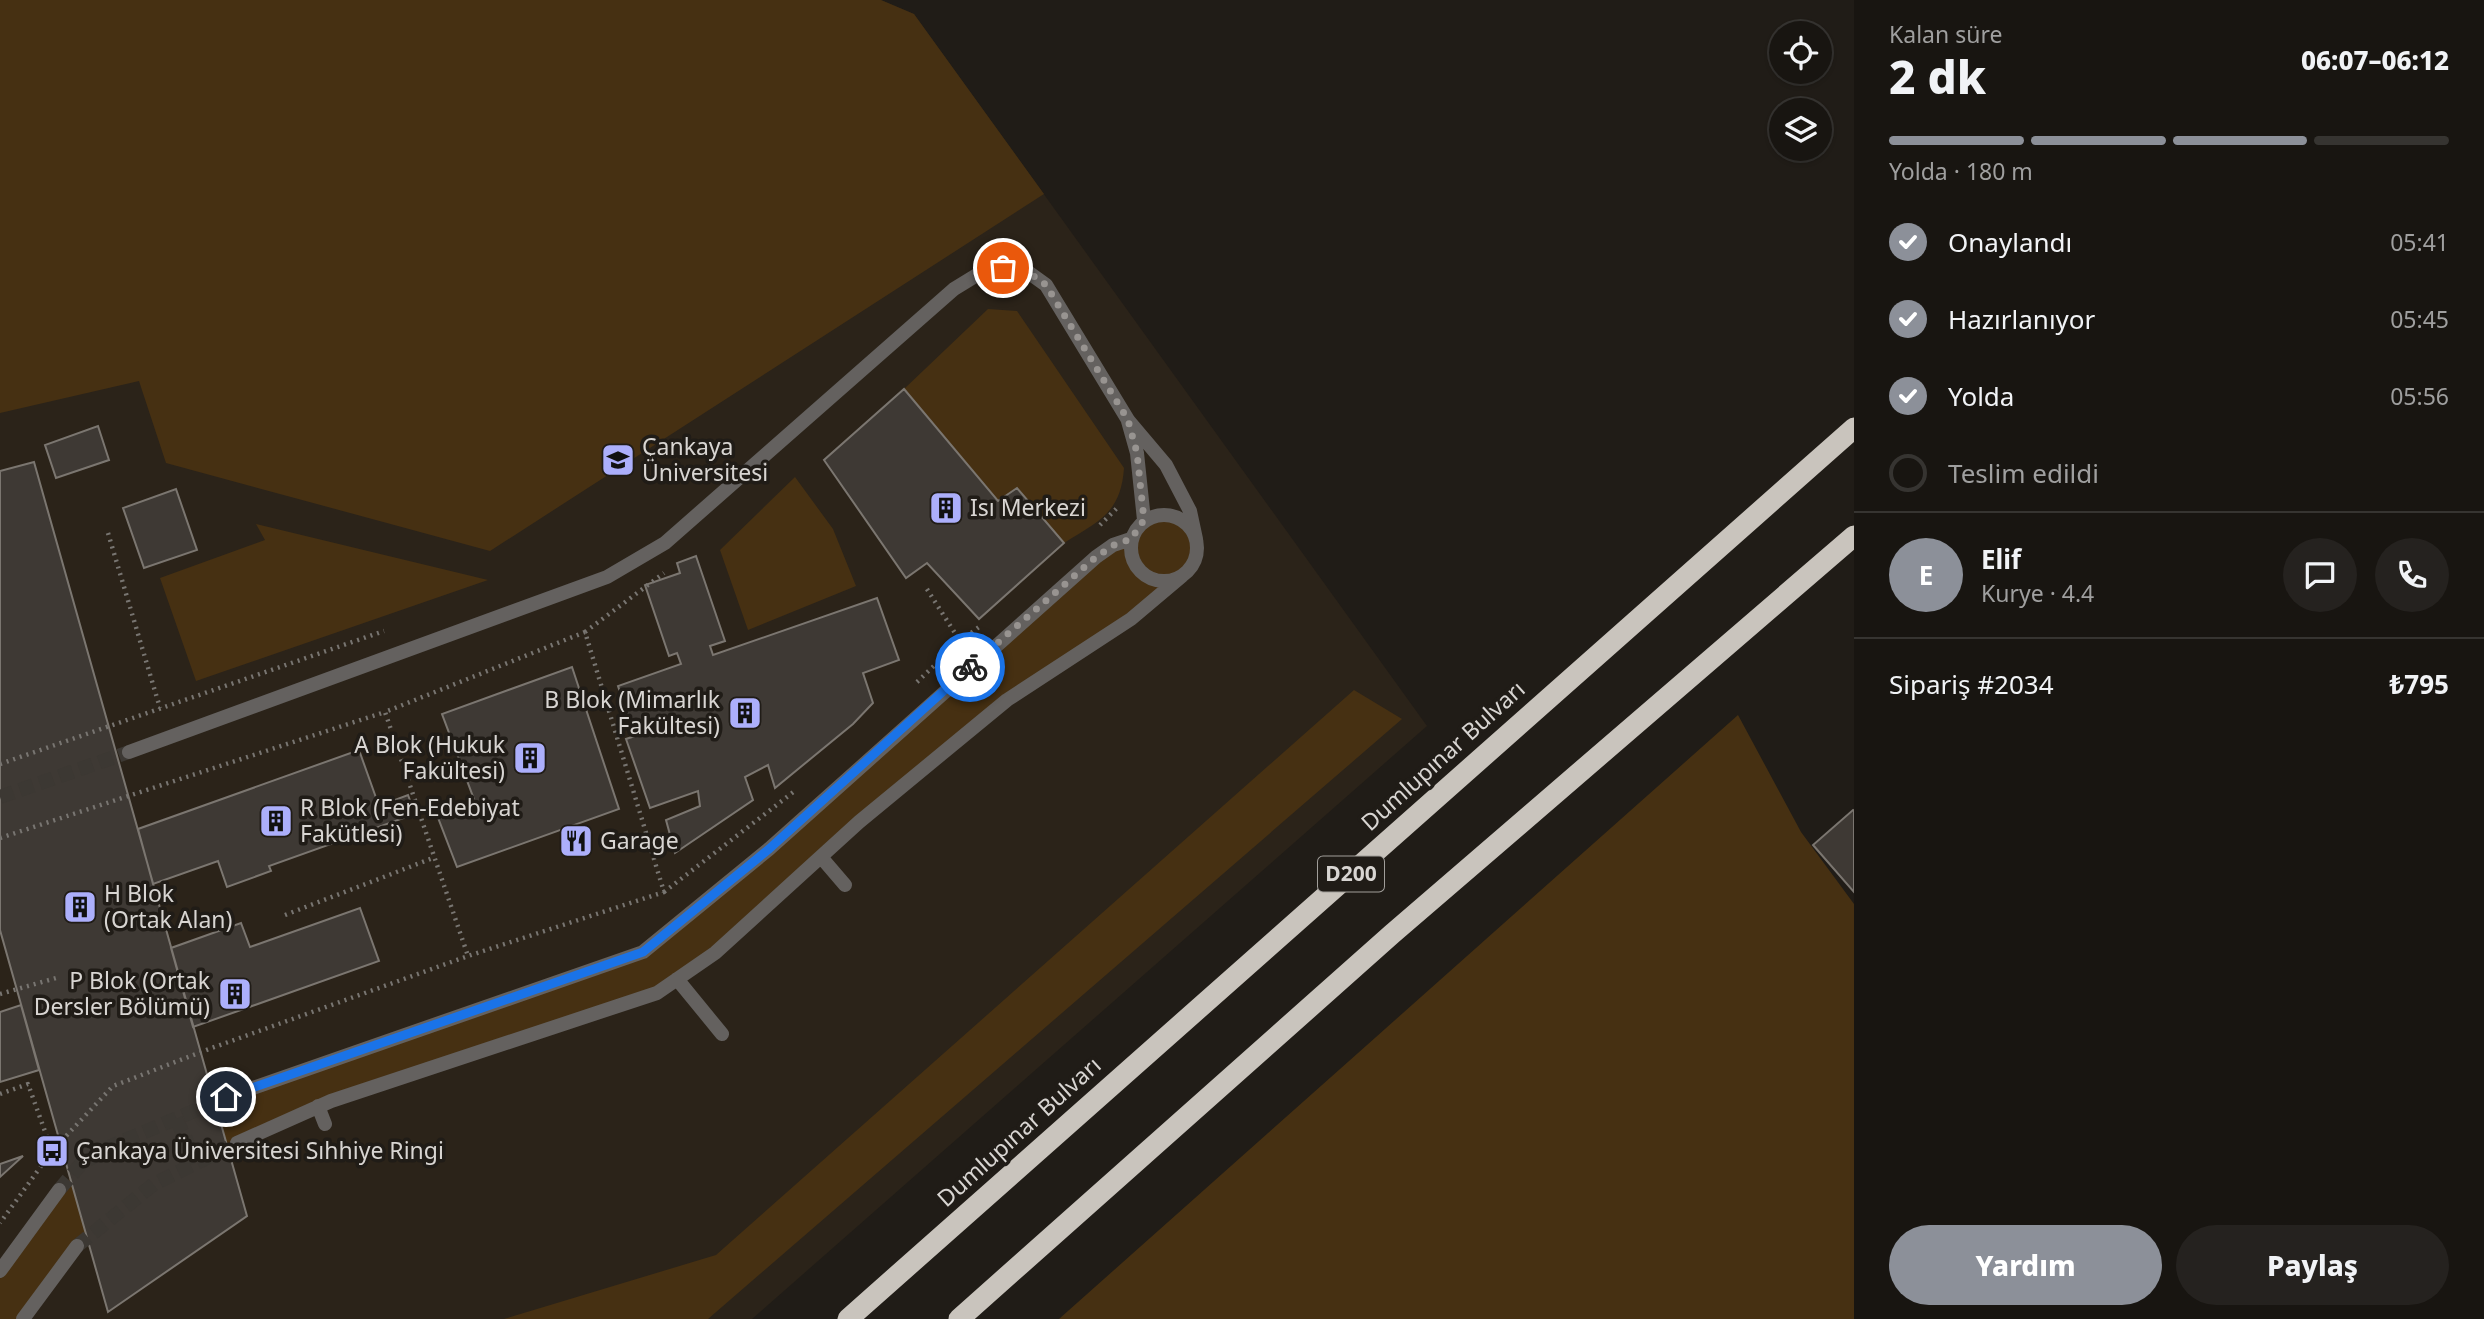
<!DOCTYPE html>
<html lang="tr">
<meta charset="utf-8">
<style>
:root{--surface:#181511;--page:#25221f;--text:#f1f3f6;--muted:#9f9f9f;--line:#363431;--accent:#8c9099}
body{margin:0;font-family:"Noto Sans",sans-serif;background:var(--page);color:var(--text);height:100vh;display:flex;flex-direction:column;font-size:26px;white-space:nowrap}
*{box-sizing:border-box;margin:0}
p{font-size:23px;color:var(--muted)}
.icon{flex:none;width:38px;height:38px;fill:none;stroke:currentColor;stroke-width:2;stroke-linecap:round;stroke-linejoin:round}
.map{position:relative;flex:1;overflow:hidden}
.side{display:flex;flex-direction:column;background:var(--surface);width:630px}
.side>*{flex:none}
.buttons{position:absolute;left:1769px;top:21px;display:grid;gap:14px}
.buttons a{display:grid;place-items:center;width:63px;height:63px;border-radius:50%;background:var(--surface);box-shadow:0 2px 5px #0004,0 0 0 2px var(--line);font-size:35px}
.pin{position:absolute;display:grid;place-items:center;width:60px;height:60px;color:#fff;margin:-30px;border:4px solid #fff;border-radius:50%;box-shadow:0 2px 7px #0007}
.courier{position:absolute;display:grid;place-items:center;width:70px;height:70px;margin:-35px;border:5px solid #1a73e8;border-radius:50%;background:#fff;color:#222;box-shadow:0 2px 9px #0007}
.overview em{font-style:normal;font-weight:800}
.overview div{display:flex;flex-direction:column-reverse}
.overview{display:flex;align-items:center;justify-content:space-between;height:119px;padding:0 35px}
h1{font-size:46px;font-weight:800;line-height:52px}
.bar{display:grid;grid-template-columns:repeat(4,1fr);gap:10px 7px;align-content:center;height:84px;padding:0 35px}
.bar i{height:9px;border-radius:5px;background:var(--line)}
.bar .current{background:var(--accent)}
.bar p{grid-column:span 4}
.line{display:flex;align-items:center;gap:18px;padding:0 35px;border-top:2px solid var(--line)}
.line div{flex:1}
.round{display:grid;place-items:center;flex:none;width:74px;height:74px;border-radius:37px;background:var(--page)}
ol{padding:0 35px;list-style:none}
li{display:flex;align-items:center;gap:21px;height:77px}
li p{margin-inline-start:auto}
li .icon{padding:7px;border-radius:50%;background:var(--accent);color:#fff;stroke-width:4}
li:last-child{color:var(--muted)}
li i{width:38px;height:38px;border:4px solid var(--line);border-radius:50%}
.primary-button{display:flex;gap:14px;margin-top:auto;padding:14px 35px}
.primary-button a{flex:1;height:80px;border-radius:42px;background:var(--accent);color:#fff;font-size:28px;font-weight:800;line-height:80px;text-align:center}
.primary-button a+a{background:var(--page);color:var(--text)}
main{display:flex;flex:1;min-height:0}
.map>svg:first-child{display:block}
.built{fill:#2b2319}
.green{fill:#463012}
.building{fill:#3e3934;stroke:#7b7670;stroke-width:2}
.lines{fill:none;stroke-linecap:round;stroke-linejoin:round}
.street-tunnel{stroke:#3c3833;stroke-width:14;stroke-dasharray:14 7;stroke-linecap:butt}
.path{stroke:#787571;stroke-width:4.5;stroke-dasharray:2 5;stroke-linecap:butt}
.street{stroke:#64615f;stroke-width:14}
.highway{stroke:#c9c4bd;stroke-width:21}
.done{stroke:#989491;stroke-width:7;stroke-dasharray:0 12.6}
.route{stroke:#1a73e8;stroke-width:9}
.labels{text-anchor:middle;stroke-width:7;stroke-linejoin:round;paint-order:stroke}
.shield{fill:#201c17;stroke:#a19e9a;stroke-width:2}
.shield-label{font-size:21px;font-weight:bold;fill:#d8d5d2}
.poi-label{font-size:23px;fill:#d8d5d2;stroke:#201c17;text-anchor:start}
.street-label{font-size:23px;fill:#d8d5d2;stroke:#201c17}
</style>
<main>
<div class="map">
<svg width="1854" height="1319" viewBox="0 0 1854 1319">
<rect width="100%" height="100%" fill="#201c17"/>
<path class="built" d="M 0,0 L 881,0 L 914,14 L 1427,726 L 752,1319 L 0,1319 Z"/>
<path class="green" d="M 0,0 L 881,0 L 914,14 L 1044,194 L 490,551 L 166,463 L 139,381 L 0,413 Z
M 988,309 L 1017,311 L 1124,468 C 1121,513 1099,521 1064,543 L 1017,488 L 998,501 L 904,389 Z
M 795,477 L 833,529 L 856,586 L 748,630 L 720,550 Z
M 1165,514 C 1193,520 1204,545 1189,569 L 1007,700 L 715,953 L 657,993 L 330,1101 L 154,1184 L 77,1246 L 23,1319 L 0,1319 L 0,1271 L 80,1165 L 109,1147 L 227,1097 L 643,952 L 1096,557 L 1131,539 L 1144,520 Z
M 256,524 L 488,580 L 196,681 L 160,578 L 265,540 Z
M 1354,690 L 1402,719 L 708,1319 L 504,1319 L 716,1255 Z
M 1738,715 L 1801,832 L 1854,904 L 1854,1319 L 1059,1319 Z"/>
<path class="building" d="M 904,389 L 998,501 L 1017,488 L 1064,543 L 979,619 L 927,563 L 906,578 L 824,460 Z
M 98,426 L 109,460 L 56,478 L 45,445 Z
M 34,462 L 247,1216 L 108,1312 L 0,930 L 0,471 Z
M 176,489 L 197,550 L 144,568 L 123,508 Z
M 696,556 L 725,641 L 710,646 L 713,655 L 877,598 L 899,660 L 863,673 L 873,703 L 853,724 L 775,788 L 768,765 L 745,777 L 753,800 L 675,853 L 666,820 L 700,806 L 698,791 L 650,808 L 626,739 L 635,736 L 618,686 L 681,664 L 677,653 L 669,656 L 645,585 L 680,573 L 677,563 Z
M 572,667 L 619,809 L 457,867 L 437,815 L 475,802 L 442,714 Z
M 359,750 L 379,806 L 408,795 L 415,814 L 269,866 L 271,871 L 227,887 L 218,861 L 153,884 L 138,829 Z
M 1853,810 L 1854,811 L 1854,892 L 1813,845 Z
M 360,908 L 379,961 L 193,1027 L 171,948 L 241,923 L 250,947 Z
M 21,1005 L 39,1070 L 0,1082 L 0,1012 Z
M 23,1156 L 0,1177 L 0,1164 Z
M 23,1156 L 0,1177 L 0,1164 Z"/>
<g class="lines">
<path class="street-tunnel" d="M 0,797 L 129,752
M 176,1119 L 197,1162
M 59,1190 L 80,1165 L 109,1147 L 227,1097
M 77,1246 L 154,1184 L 237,1143"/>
<path class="path" d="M 1100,525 L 1119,506
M 108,533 L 160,708
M 585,632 L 664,573
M 960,641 L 979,627
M 917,682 L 960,641 L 925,586
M 0,764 L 384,631
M 0,838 L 385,712 L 468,956
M 664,892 L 796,790
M 285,915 L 433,858
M 0,994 L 56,978
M 0,1094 L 28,1084 L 52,1151 L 0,1223
M 52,1151 L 113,1086 L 209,1049 L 468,956 L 664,892 L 585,632 L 385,712"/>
<path class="street" d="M 1128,421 L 1137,453 L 1144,520
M1131 548a33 33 0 1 1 66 0a33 33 0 1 1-66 0Z
M 129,752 L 607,577 L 665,543 L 954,289 L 985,270 L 1021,267 L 1046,285 L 1128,420 L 1166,465 L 1190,511 L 1196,539
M 821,857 L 845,885
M 677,979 L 722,1034
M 227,1097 L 643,952 L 769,849 L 1096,557 L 1113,545 L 1131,539
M 318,1106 L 325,1124
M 237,1143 L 331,1101 L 657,993 L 715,953 L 859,822 L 1007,700 L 1131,619 L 1182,576
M 0,1271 L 59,1190
M 23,1319 L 77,1246"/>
<path class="highway" d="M 848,1319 L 1854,428
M 959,1319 L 1392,934 L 1854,536"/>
</g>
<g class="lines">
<path class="done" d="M 970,667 L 1096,557 L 1114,545 L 1131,539 L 1144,520 L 1137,453 L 1128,420 L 1046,285 L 1021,267 L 1003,268"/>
<path class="route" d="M 226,1097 L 643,952 L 769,849 L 970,667"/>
</g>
<defs>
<symbol id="university-square" viewBox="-11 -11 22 22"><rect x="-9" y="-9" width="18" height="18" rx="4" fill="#acaffb" stroke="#201c17"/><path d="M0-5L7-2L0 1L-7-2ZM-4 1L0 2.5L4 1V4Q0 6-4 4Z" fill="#111"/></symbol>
<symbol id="building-square" viewBox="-11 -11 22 22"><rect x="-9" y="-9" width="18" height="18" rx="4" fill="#acaffb" stroke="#201c17"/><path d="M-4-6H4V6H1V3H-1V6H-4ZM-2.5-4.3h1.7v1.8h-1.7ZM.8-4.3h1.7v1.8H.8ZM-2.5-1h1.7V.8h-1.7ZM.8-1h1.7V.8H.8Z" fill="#111"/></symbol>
<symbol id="restaurant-square" viewBox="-11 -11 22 22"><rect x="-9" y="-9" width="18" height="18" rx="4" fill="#acaffb" stroke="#201c17"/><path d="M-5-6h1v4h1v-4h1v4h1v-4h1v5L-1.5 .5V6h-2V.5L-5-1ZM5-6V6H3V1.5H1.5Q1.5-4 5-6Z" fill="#111"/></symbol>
<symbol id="bus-square" viewBox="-11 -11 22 22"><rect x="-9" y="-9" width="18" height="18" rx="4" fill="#acaffb" stroke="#201c17"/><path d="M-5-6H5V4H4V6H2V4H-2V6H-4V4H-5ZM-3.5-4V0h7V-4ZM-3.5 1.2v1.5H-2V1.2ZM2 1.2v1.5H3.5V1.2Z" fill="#111"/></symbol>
</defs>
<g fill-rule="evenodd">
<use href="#university-square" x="599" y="441" width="38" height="38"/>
<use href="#building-square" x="927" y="489" width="38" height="38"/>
<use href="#building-square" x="726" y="694" width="38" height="38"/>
<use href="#building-square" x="511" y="739" width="38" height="38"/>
<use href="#building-square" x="257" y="802" width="38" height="38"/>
<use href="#restaurant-square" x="557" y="822" width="38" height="38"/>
<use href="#building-square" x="61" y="888" width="38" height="38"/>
<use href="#building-square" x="216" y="975" width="38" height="38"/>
<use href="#bus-square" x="33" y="1132" width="38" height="38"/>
</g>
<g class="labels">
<rect class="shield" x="1318" y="856.5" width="66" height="35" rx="5"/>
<g class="shield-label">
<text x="1351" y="881">D200</text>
</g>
<g class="poi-label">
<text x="642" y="455">Çankaya<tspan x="642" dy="26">Üniversitesi</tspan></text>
<text x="970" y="516">Isı Merkezi</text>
<text x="720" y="708" text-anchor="end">B Blok (Mimarlık<tspan x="720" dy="26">Fakültesi)</tspan></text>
<text x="505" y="753" text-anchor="end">A Blok (Hukuk<tspan x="505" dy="26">Fakültesi)</tspan></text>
<text x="300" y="816">R Blok (Fen-Edebiyat<tspan x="300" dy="26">Fakütlesi)</tspan></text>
<text x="600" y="849">Garage</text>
<text x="104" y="902">H Blok<tspan x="104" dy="26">(Ortak Alan)</tspan></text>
<text x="210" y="989" text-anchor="end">P Blok (Ortak<tspan x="210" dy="26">Dersler Bölümü)</tspan></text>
<text x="76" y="1159">Çankaya Üniversitesi Sıhhiye Ringi</text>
</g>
<g class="street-label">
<text transform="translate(1443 756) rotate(-42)" y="8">Dumlupınar Bulvarı</text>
<text transform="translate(1019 1132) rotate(-42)" y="8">Dumlupınar Bulvarı</text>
</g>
</g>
</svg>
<div class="buttons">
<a><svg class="icon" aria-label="locate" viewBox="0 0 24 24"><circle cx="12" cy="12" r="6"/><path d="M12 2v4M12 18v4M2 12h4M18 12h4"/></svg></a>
<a><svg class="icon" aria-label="layers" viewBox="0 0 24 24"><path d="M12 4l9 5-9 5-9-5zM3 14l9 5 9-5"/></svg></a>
</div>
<div class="pin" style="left:1003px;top:268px;background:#ea580c"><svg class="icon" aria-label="bag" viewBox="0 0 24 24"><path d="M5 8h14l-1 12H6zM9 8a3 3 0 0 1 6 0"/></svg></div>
<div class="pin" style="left:226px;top:1097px;background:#1f2937"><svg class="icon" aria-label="home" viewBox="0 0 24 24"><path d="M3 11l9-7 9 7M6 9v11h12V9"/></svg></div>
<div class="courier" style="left:970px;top:667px"><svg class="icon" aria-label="bike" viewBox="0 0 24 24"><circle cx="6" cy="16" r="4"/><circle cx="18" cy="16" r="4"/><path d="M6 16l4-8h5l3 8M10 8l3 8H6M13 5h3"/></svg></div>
</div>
<section class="side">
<div class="overview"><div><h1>2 dk</h1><p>Kalan süre</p></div><em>06:07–06:12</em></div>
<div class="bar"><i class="current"></i><i class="current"></i><i class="current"></i><i></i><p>Yolda · 180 m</p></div>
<ol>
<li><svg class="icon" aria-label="check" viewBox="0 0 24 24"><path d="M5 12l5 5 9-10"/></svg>Onaylandı<p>05:41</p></li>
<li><svg class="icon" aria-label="check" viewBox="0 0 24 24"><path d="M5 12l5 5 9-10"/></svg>Hazırlanıyor<p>05:45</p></li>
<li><svg class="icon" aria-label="check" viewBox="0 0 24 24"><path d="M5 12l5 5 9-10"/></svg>Yolda<p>05:56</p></li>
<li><i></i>Teslim edildi</li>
</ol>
<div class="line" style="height:126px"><b class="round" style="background:var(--accent);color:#fff">E</b><div><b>Elif</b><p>Kurye · 4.4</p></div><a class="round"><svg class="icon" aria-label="chat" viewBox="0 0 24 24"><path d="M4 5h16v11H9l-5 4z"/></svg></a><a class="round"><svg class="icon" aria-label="phone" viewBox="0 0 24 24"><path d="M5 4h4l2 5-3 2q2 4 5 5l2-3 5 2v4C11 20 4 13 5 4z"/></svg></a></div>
<div class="line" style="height:91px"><div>Sipariş #2034</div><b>₺795</b></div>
<div class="primary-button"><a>Yardım</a><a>Paylaş</a></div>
</section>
</main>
